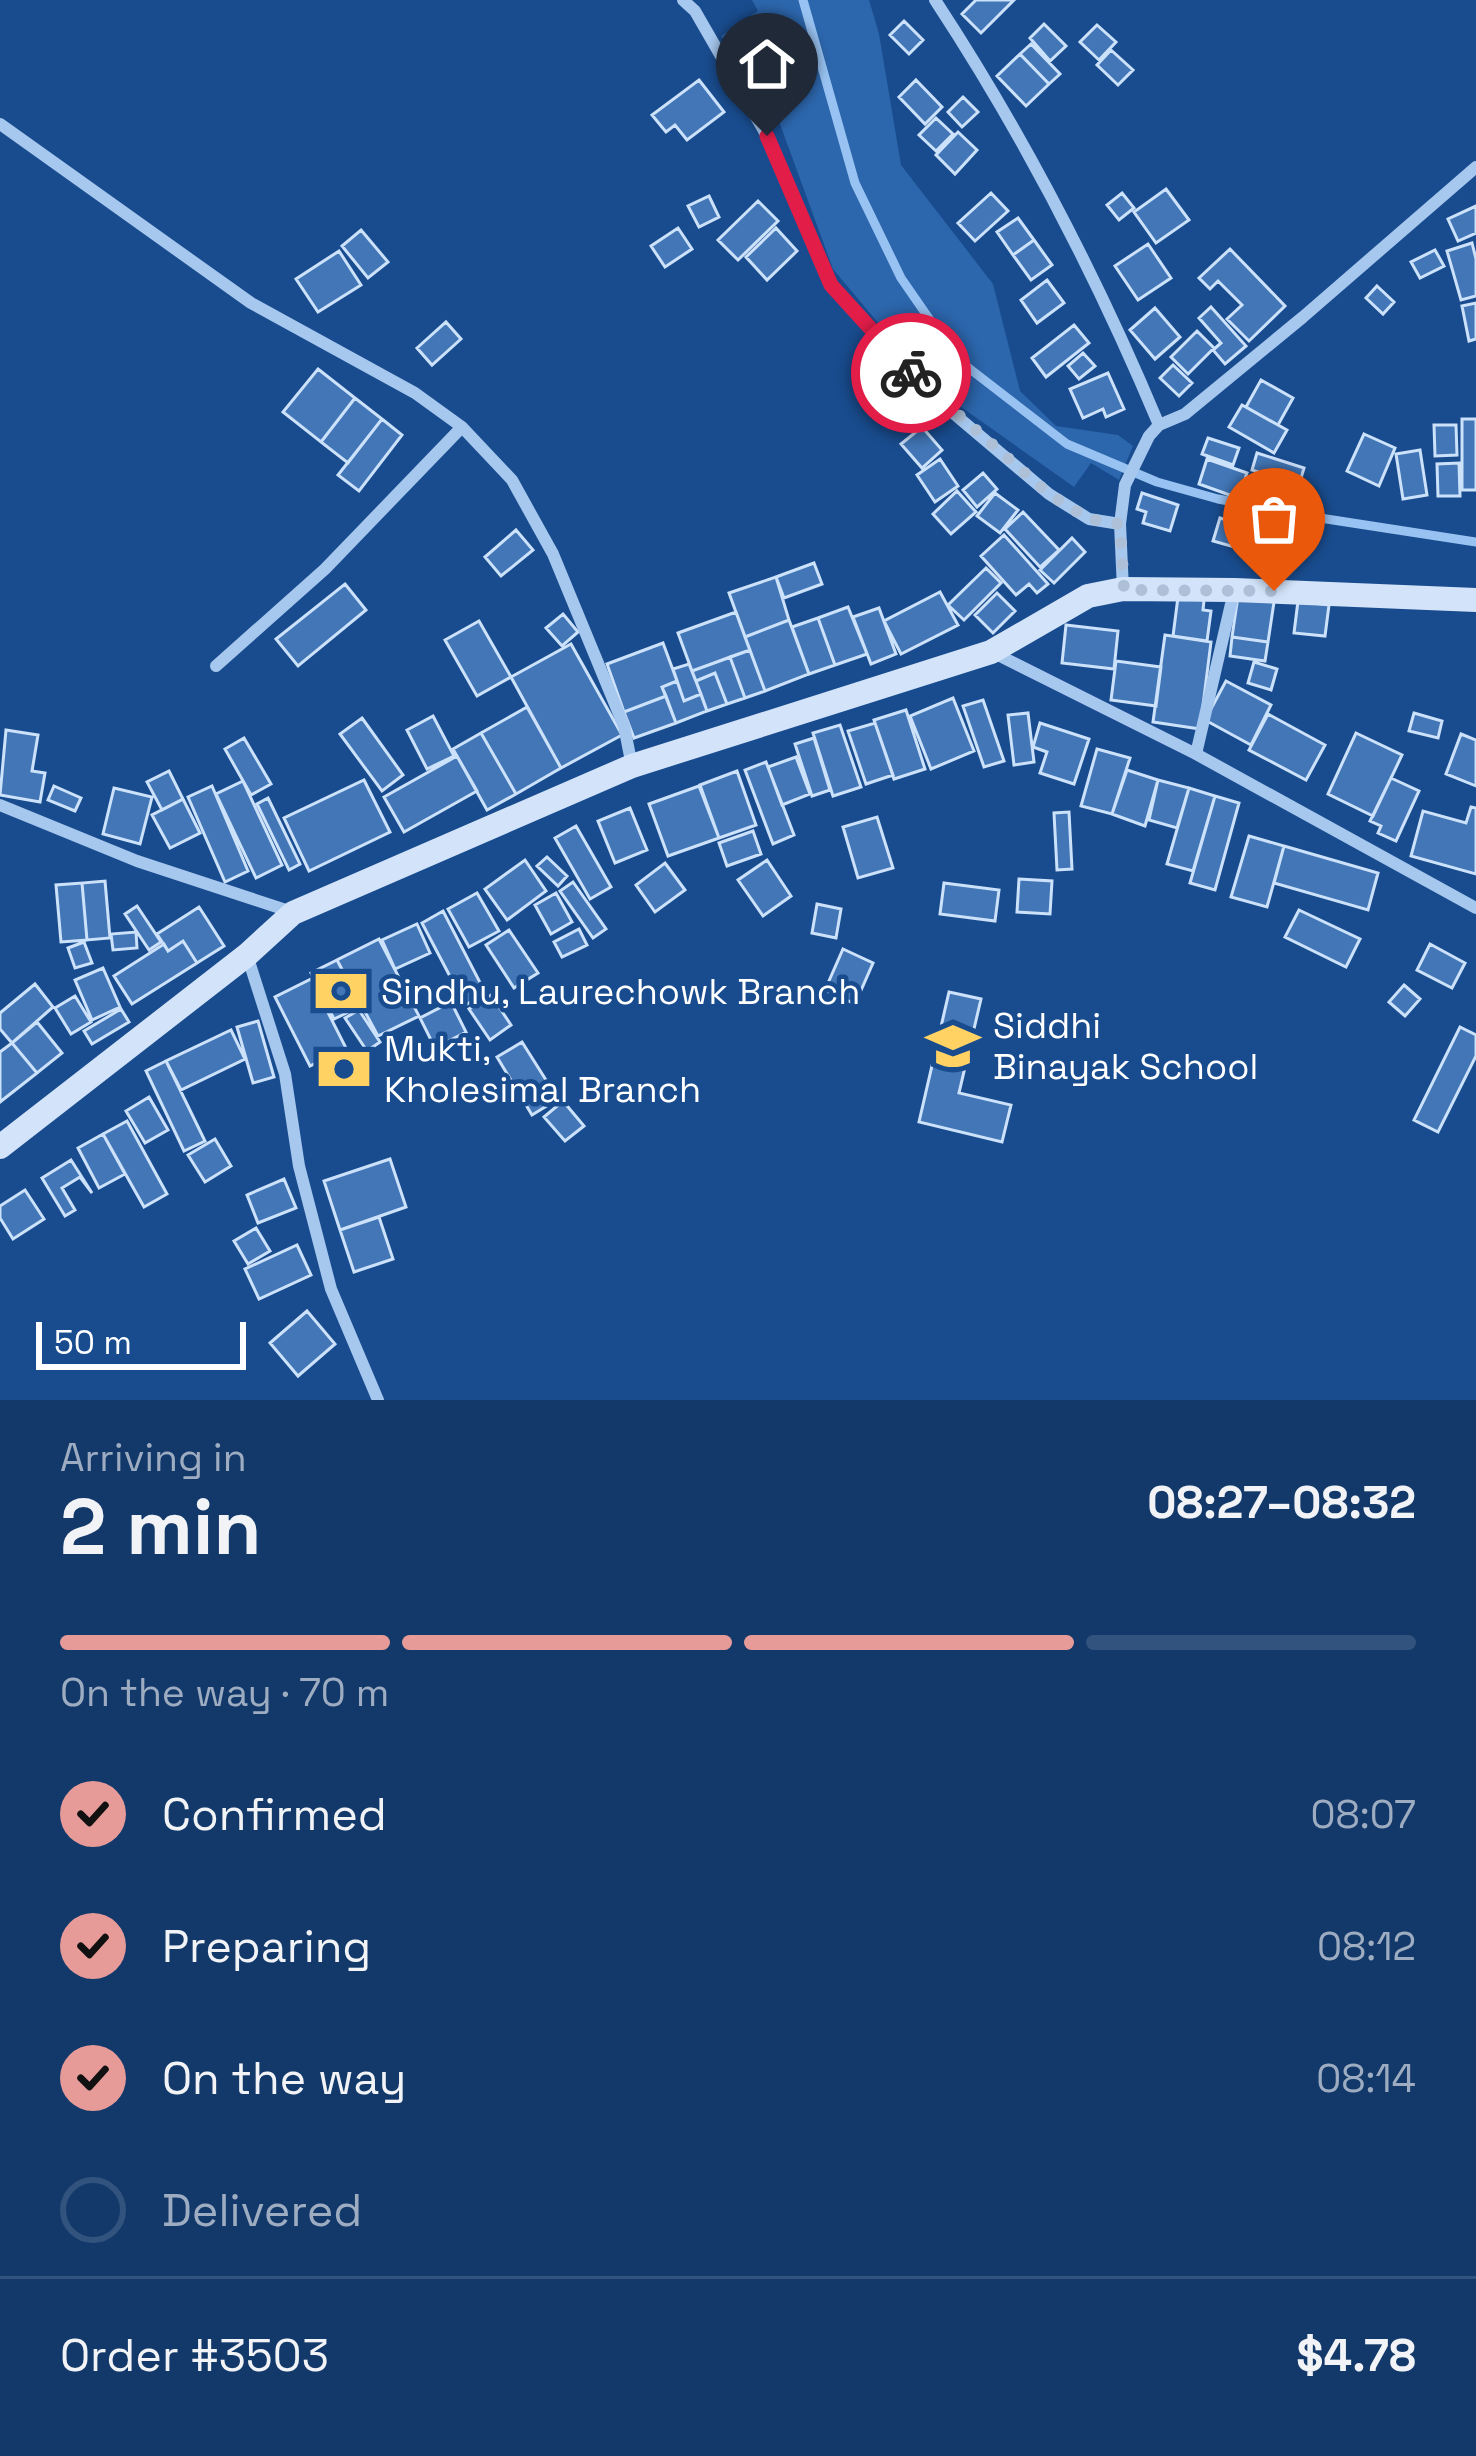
<!DOCTYPE html>
<meta charset="utf-8">
<style>
:root{--surface:#13396a;--page:#204472;--text:#f1f3f6;--muted:#9dacc1;--line:#32537e;--accent:#e69b98}
body{margin:0;font-family:"Space Grotesk",sans-serif;background:var(--page);color:var(--text);height:100vh;display:flex;flex-direction:column;font-size:45px;white-space:nowrap}
*{box-sizing:border-box;margin:0}
p{font-size:39px;color:var(--muted)}
.icon{flex:none;width:66px;height:66px;fill:none;stroke:currentColor;stroke-width:2;stroke-linecap:round;stroke-linejoin:round}
.map{position:relative;height:1400px;overflow:hidden}
.sheet{display:flex;flex-direction:column;background:var(--surface);flex:1}
.sheet>*{flex:none}
.scale{position:absolute;left:36px;bottom:30px;width:210px;box-sizing:border-box;padding-left:12px;border:6px solid #fff;border-top:0;font-size:33px;line-height:42px;white-space:nowrap;color:#fff;-webkit-text-stroke:9px #194c8e;paint-order:stroke}
.pin{position:absolute;display:grid;place-items:center;width:102px;height:102px;color:#fff;margin:-123px -51px;border-radius:50% 50% 50% 0;rotate:-45deg;box-shadow:0 0 12px #0007}
.pin .icon{rotate:45deg}
.courier{position:absolute;display:grid;place-items:center;width:120px;height:120px;margin:-60px;border:9px solid #e11d48;border-radius:50%;background:#fff;color:#222;box-shadow:0 3px 15px #0007}
.overview em{font-style:normal;font-weight:800}
.overview div{display:flex;flex-direction:column-reverse}
.overview{display:flex;align-items:center;justify-content:space-between;height:204px;padding:0 60px}
h1{font-size:78px;font-weight:800;line-height:90px}
.bar{display:grid;grid-template-columns:repeat(4,1fr);gap:18px 12px;align-content:center;height:144px;padding:0 60px}
.bar i{height:15px;border-radius:9px;background:var(--line)}
.bar .on{background:var(--accent)}
.bar p{grid-column:span 4}
.line{display:flex;align-items:center;gap:30px;padding:0 60px;border-top:3px solid var(--line)}
.line div{flex:1}
ol{padding:0 60px;list-style:none}
li{display:flex;align-items:center;gap:36px;height:132px}
li p{margin-inline-start:auto}
li .icon{padding:12px;border-radius:50%;background:var(--accent);color:#111;stroke-width:4}
li:last-child{color:var(--muted)}
li i{width:66px;height:66px;border:6px solid var(--line);border-radius:50%}
.map>svg:first-child{display:block}
.green{fill:#2c66ac}
.lines{fill:none;stroke-linecap:round;stroke-linejoin:round}
.stream{stroke:#98c2f1;stroke-width:9}
.building{fill:#4276b6;stroke:#cce1fa;stroke-width:3}
.street{stroke:#a6c7ee;stroke-width:12}
.secondary{stroke:#d3e4fa;stroke-width:24}
.done{stroke:#aec0d7;stroke-width:12;stroke-dasharray:0 21.6}
.route{stroke:#e11d48;stroke-width:15}
.labels{text-anchor:middle;stroke-width:9;stroke-linejoin:round;paint-order:stroke}
.poi-label{font-size:36px;fill:#fff;stroke:#194c8e;text-anchor:start}
</style>
<div class="map">
<svg width="1476" height="1400" viewBox="0 0 1476 1400">
<rect width="100%" height="100%" fill="#194c8e"/>
<path class="green" d="M 752,0 L 869,0 L 879,34 L 901,165 L 993,284 L 1020,391 L 1056,426 L 1118,435 L 1133,446 L 1119,480 L 1091,463 L 1074,487 L 930,385 L 833,269 L 777,116 L 721,36 L 758,11 Z"/>
<g class="lines">
<path class="stream" d="M 803,0 L 855,183 L 901,278 L 957,359 L 1067,444 L 1157,482 L 1218,499 L 1320,518 L 1476,542"/>
</g>
<path class="building" d="M 976,0 L 1014,0 L 981,33 L 962,14 Z
M 904,21 L 923,40 L 909,54 L 890,35 Z
M 1044,24 L 1066,46 L 1050,61 L 1030,38 Z
M 1097,25 L 1116,42 L 1099,60 L 1080,42 Z
M 1031,44 L 1060,74 L 1049,84 L 1020,54 Z
M 1111,50 L 1133,70 L 1118,85 L 1097,65 Z
M 1020,54 L 1049,84 L 1026,106 L 997,76 Z
M 699,80 L 724,112 L 687,140 L 675,125 L 666,132 L 652,115 Z
M 916,80 L 942,107 L 925,124 L 899,97 Z
M 963,97 L 978,112 L 962,127 L 948,112 Z
M 936,118 L 953,134 L 936,151 L 919,135 Z
M 958,132 L 977,150 L 955,174 L 936,155 Z
M 1166,189 L 1189,220 L 1156,243 L 1134,212 Z
M 991,193 L 1008,211 L 975,241 L 958,223 Z
M 1122,193 L 1134,208 L 1119,220 L 1107,205 Z
M 709,196 L 719,217 L 699,227 L 688,206 Z
M 758,201 L 778,221 L 738,260 L 718,240 Z
M 1476,206 L 1476,233 L 1458,241 L 1448,219 Z
M 1018,218 L 1034,240 L 1013,255 L 997,232 Z
M 678,228 L 692,249 L 665,267 L 651,246 Z
M 776,228 L 797,251 L 767,280 L 746,257 Z
M 361,230 L 388,262 L 368,278 L 342,246 Z
M 1034,240 L 1052,265 L 1031,280 L 1013,255 Z
M 1472,243 L 1476,259 L 1476,296 L 1461,300 L 1447,251 Z
M 1148,244 L 1171,278 L 1138,300 L 1115,266 Z
M 1230,249 L 1285,306 L 1249,341 L 1227,319 L 1242,305 L 1218,281 L 1210,289 L 1199,278 Z
M 1435,250 L 1444,266 L 1420,278 L 1411,262 Z
M 339,251 L 361,285 L 318,312 L 296,279 Z
M 1047,280 L 1064,303 L 1037,323 L 1021,300 Z
M 1377,286 L 1394,302 L 1383,314 L 1366,298 Z
M 1476,303 L 1476,339 L 1469,341 L 1462,306 Z
M 1211,307 L 1246,346 L 1225,364 L 1213,350 L 1221,343 L 1199,318 Z
M 1155,308 L 1180,337 L 1155,359 L 1130,330 Z
M 446,322 L 461,339 L 432,365 L 417,348 Z
M 1074,325 L 1089,343 L 1046,377 L 1032,358 Z
M 1197,331 L 1214,348 L 1188,374 L 1171,357 Z
M 1083,353 L 1095,366 L 1079,379 L 1068,366 Z
M 1173,365 L 1192,383 L 1179,396 L 1160,378 Z
M 318,369 L 355,398 L 321,442 L 283,412 Z
M 1108,373 L 1124,409 L 1106,417 L 1103,409 L 1083,418 L 1070,389 Z
M 1261,380 L 1293,398 L 1278,425 L 1246,407 Z
M 355,398 L 382,419 L 348,463 L 321,442 Z
M 1242,405 L 1287,430 L 1274,453 L 1229,427 Z
M 382,419 L 402,435 L 359,491 L 338,475 Z
M 1462,419 L 1476,419 L 1476,490 L 1462,490 Z
M 1434,425 L 1456,425 L 1457,455 L 1435,456 Z
M 922,427 L 942,450 L 922,468 L 901,444 Z
M 1364,434 L 1395,448 L 1379,486 L 1347,471 Z
M 1208,438 L 1239,448 L 1233,465 L 1202,454 Z
M 1420,450 L 1427,495 L 1403,499 L 1396,454 Z
M 1257,453 L 1304,468 L 1299,485 L 1252,470 Z
M 940,459 L 958,486 L 935,502 L 917,475 Z
M 1207,459 L 1247,473 L 1238,498 L 1199,484 Z
M 1459,463 L 1460,496 L 1438,496 L 1437,464 Z
M 983,473 L 997,489 L 977,507 L 963,490 Z
M 957,491 L 976,512 L 951,534 L 933,514 Z
M 995,493 L 1018,510 L 1000,533 L 977,516 Z
M 1142,493 L 1178,505 L 1170,531 L 1143,523 L 1146,512 L 1137,509 Z
M 1023,512 L 1059,550 L 1040,567 L 1005,529 Z
M 1220,518 L 1252,528 L 1245,550 L 1213,541 Z
M 1255,524 L 1287,535 L 1282,551 L 1249,539 Z
M 516,530 L 533,550 L 501,576 L 485,557 Z
M 1004,535 L 1048,584 L 1037,593 L 1029,584 L 1016,595 L 981,556 Z
M 1072,538 L 1085,552 L 1054,583 L 1040,570 Z
M 814,563 L 822,584 L 784,598 L 776,577 Z
M 986,568 L 1001,583 L 964,620 L 948,605 Z
M 776,577 L 789,620 L 745,637 L 729,593 Z
M 345,584 L 366,610 L 298,666 L 276,639 Z
M 940,592 L 958,625 L 901,654 L 884,621 Z
M 997,593 L 1015,611 L 993,633 L 975,615 Z
M 1238,596 L 1274,602 L 1268,642 L 1232,637 Z
M 1178,597 L 1204,600 L 1203,610 L 1211,611 L 1207,641 L 1173,636 Z
M 1298,601 L 1329,605 L 1325,636 L 1294,633 Z
M 848,607 L 867,654 L 835,665 L 818,618 Z
M 879,608 L 896,654 L 871,664 L 853,617 Z
M 736,612 L 750,650 L 692,671 L 678,633 Z
M 563,614 L 578,632 L 562,646 L 546,628 Z
M 818,618 L 835,665 L 809,674 L 792,627 Z
M 789,620 L 809,674 L 765,691 L 745,637 Z
M 479,621 L 511,677 L 477,696 L 445,640 Z
M 1066,625 L 1118,631 L 1114,669 L 1062,663 Z
M 1165,635 L 1211,642 L 1200,729 L 1153,722 Z
M 1232,637 L 1268,642 L 1265,661 L 1230,656 Z
M 663,643 L 677,681 L 662,687 L 666,696 L 624,712 L 607,664 Z
M 571,644 L 622,735 L 561,768 L 511,677 Z
M 750,650 L 765,691 L 745,698 L 730,657 Z
M 730,657 L 745,698 L 727,704 L 715,673 L 696,681 L 692,671 Z
M 1116,661 L 1161,667 L 1156,706 L 1111,700 Z
M 1254,662 L 1277,669 L 1271,690 L 1248,683 Z
M 689,664 L 701,694 L 684,701 L 673,669 Z
M 715,673 L 727,704 L 707,711 L 696,681 Z
M 677,681 L 684,701 L 701,694 L 707,711 L 676,723 L 662,687 Z
M 1226,681 L 1271,705 L 1251,745 L 1205,720 Z
M 666,696 L 676,723 L 634,738 L 624,712 Z
M 953,698 L 974,751 L 931,769 L 910,716 Z
M 983,700 L 1004,761 L 984,767 L 963,706 Z
M 527,707 L 561,768 L 516,794 L 481,733 Z
M 906,710 L 925,769 L 894,779 L 874,720 Z
M 1028,713 L 1034,762 L 1014,765 L 1008,715 Z
M 1414,713 L 1442,721 L 1438,738 L 1409,731 Z
M 1268,714 L 1325,745 L 1306,780 L 1249,750 Z
M 433,716 L 454,756 L 427,769 L 407,730 Z
M 362,718 L 403,775 L 382,791 L 340,734 Z
M 875,723 L 893,775 L 866,784 L 848,731 Z
M 1040,723 L 1089,739 L 1074,784 L 1040,773 L 1047,752 L 1033,747 Z
M 840,725 L 861,787 L 833,796 L 813,733 Z
M 6,730 L 38,735 L 32,771 L 45,773 L 40,802 L 0,795 Z
M 481,733 L 516,794 L 487,810 L 453,749 Z
M 1356,733 L 1402,755 L 1373,816 L 1328,794 Z
M 1461,734 L 1476,740 L 1476,786 L 1446,774 Z
M 244,738 L 271,784 L 251,795 L 225,749 Z
M 814,738 L 830,790 L 812,796 L 795,744 Z
M 1097,749 L 1130,758 L 1112,814 L 1081,806 Z
M 457,756 L 477,791 L 404,832 L 384,797 Z
M 796,757 L 810,794 L 782,805 L 768,767 Z
M 766,762 L 794,835 L 773,844 L 745,770 Z
M 1127,770 L 1158,780 L 1145,826 L 1112,814 Z
M 169,771 L 183,799 L 162,810 L 147,782 Z
M 737,771 L 756,825 L 719,838 L 700,785 Z
M 1391,778 L 1419,791 L 1396,841 L 1378,833 L 1381,826 L 1370,821 Z
M 364,780 L 390,832 L 309,871 L 284,818 Z
M 1158,780 L 1189,788 L 1177,828 L 1149,820 Z
M 243,781 L 282,865 L 256,878 L 216,794 Z
M 54,786 L 81,798 L 75,811 L 48,800 Z
M 212,786 L 248,871 L 225,882 L 188,797 Z
M 699,786 L 719,838 L 668,856 L 649,804 Z
M 114,788 L 152,797 L 140,844 L 103,834 Z
M 1189,788 L 1215,796 L 1193,871 L 1167,864 Z
M 1215,796 L 1239,803 L 1215,890 L 1190,883 Z
M 268,798 L 300,864 L 289,870 L 257,804 Z
M 183,799 L 200,833 L 170,848 L 152,815 Z
M 1471,807 L 1476,808 L 1476,874 L 1411,856 L 1423,811 L 1466,823 Z
M 630,808 L 647,850 L 615,863 L 598,821 Z
M 1069,812 L 1072,869 L 1057,870 L 1054,813 Z
M 877,817 L 893,868 L 858,878 L 843,827 Z
M 576,826 L 611,887 L 590,899 L 555,838 Z
M 753,831 L 761,854 L 727,866 L 719,843 Z
M 1249,836 L 1284,846 L 1267,907 L 1231,897 Z
M 1284,846 L 1378,873 L 1368,910 L 1274,883 Z
M 547,857 L 567,876 L 558,886 L 537,866 Z
M 525,860 L 546,891 L 507,920 L 485,889 Z
M 767,860 L 791,896 L 763,916 L 738,880 Z
M 665,863 L 685,890 L 655,912 L 636,885 Z
M 1019,879 L 1052,881 L 1050,914 L 1017,912 Z
M 105,881 L 110,938 L 87,940 L 82,883 Z
M 573,882 L 606,929 L 593,938 L 560,891 Z
M 82,883 L 87,940 L 61,942 L 56,885 Z
M 944,883 L 999,890 L 995,921 L 940,914 Z
M 477,893 L 499,931 L 469,947 L 448,909 Z
M 556,893 L 572,922 L 551,934 L 535,905 Z
M 817,904 L 841,909 L 836,938 L 812,933 Z
M 137,906 L 161,942 L 149,950 L 125,914 Z
M 199,907 L 224,946 L 197,963 L 183,941 L 168,951 L 157,934 Z
M 1299,910 L 1360,939 L 1346,967 L 1285,937 Z
M 443,911 L 486,994 L 465,1005 L 422,923 Z
M 417,924 L 430,953 L 395,969 L 382,940 Z
M 579,929 L 587,945 L 562,957 L 554,942 Z
M 509,930 L 538,973 L 514,988 L 486,945 Z
M 136,932 L 137,948 L 113,950 L 111,934 Z
M 379,939 L 419,1016 L 378,1036 L 337,960 Z
M 183,941 L 197,963 L 132,1004 L 114,976 L 164,944 L 168,951 Z
M 84,942 L 92,963 L 75,968 L 68,948 Z
M 1430,944 L 1465,963 L 1452,988 L 1417,970 Z
M 843,949 L 873,963 L 855,1004 L 825,990 Z
M 337,960 L 361,1006 L 334,1019 L 311,973 Z
M 103,968 L 120,1007 L 92,1020 L 75,980 Z
M 311,979 L 346,1048 L 310,1066 L 275,997 Z
M 35,984 L 53,1007 L 12,1043 L 0,1029 L 0,1013 Z
M 1404,985 L 1420,999 L 1405,1016 L 1389,1002 Z
M 949,992 L 981,999 L 959,1093 L 1011,1105 L 1002,1142 L 919,1122 Z
M 491,995 L 511,1025 L 490,1040 L 469,1009 Z
M 75,996 L 91,1022 L 71,1034 L 55,1008 Z
M 451,1002 L 466,1032 L 435,1048 L 420,1018 Z
M 121,1009 L 129,1022 L 92,1044 L 84,1031 Z
M 359,1010 L 380,1042 L 367,1051 L 345,1018 Z
M 258,1021 L 274,1077 L 253,1083 L 237,1027 Z
M 37,1022 L 62,1053 L 37,1073 L 12,1043 Z
M 1460,1027 L 1476,1035 L 1476,1056 L 1438,1132 L 1414,1120 Z
M 231,1030 L 245,1059 L 181,1090 L 166,1061 Z
M 522,1042 L 558,1099 L 532,1115 L 497,1057 Z
M 12,1043 L 37,1073 L 0,1102 L 0,1052 Z
M 166,1061 L 205,1141 L 184,1151 L 146,1071 Z
M 149,1097 L 168,1130 L 145,1143 L 126,1111 Z
M 563,1101 L 584,1126 L 565,1141 L 544,1117 Z
M 127,1121 L 167,1194 L 144,1207 L 103,1134 Z
M 103,1134 L 125,1174 L 99,1188 L 78,1148 Z
M 215,1139 L 231,1166 L 205,1182 L 188,1155 Z
M 390,1159 L 406,1207 L 340,1230 L 324,1181 Z
M 71,1160 L 92,1193 L 80,1177 L 62,1188 L 75,1210 L 65,1216 L 42,1178 Z
M 284,1179 L 296,1208 L 258,1223 L 247,1195 Z
M 25,1190 L 44,1219 L 13,1239 L 0,1218 L 0,1206 Z
M 379,1217 L 393,1259 L 354,1272 L 340,1230 Z
M 256,1228 L 270,1251 L 248,1264 L 234,1241 Z
M 297,1245 L 311,1275 L 259,1299 L 245,1269 Z
M 307,1311 L 335,1344 L 298,1376 L 270,1343 Z"/>
<g class="lines">
<path class="street" d="M 683,0 L 695,11 L 767,136 L 831,285 L 927,391 L 1049,494 L 1089,519 L 1120,524
M 935,0 C 1023,134 1097,277 1159,425
M 0,124 L 251,303 L 415,393 L 462,427 L 512,480 L 553,554 L 624,726 L 632,766
M 1123,589 L 1120,524 L 1125,485 L 1149,436 L 1159,425 L 1185,414 L 1303,317 L 1476,167
M 992,652 L 1196,754 L 1476,908
M 216,666 L 325,569 L 462,427
M 1196,754 L 1234,591
M 0,805 L 137,861 L 292,912
M 247,955 L 285,1074 L 299,1166 L 331,1289 L 378,1400"/>
<path class="secondary" d="M 0,1147 L 247,955 L 293,913 L 632,766 L 991,652 L 1088,596 L 1123,589 L 1234,590 L 1476,600"/>
</g>
<g class="lines">
<path class="done" d="M 911,373 L 1049,494 L 1089,519 L 1120,524 L 1124,590 L 1274,591"/>
<path class="route" d="M 767,136 L 831,285 L 911,373"/>
</g>
<defs>
<symbol id="bank-bare" viewBox="-9 -9 18 18"><path d="M-6-4H6V4H-6ZM0-2.3a2.3 2.3 0 1 0 0 4.6a2.3 2.3 0 1 0 0-4.6Z" fill="#ffd263" stroke="#194c8e" stroke-width="2.5" paint-order="stroke"/></symbol>
<symbol id="school-bare" viewBox="-9 -9 18 18"><path d="M0-5L7-2L0 1L-7-2ZM-4 1L0 2.5L4 1V4Q0 6-4 4Z" fill="#ffd263" stroke="#194c8e" stroke-width="2.5" paint-order="stroke"/></symbol>
</defs>
<g fill-rule="evenodd">
<use href="#bank-bare" x="303" y="953" width="76" height="76"/>
<use href="#school-bare" x="915" y="1008" width="76" height="76"/>
<use href="#bank-bare" x="306" y="1031" width="76" height="76"/>
</g>
<g class="labels">
<g class="poi-label">
<text x="381" y="1004">Sindhu, Laurechowk Branch</text>
<text x="993" y="1038">Siddhi<tspan x="993" dy="41">Binayak School</tspan></text>
<text x="384" y="1061">Mukti,<tspan x="384" dy="41">Kholesimal Branch</tspan></text>
</g>
</g>
</svg>
<div class="scale">50 m</div>
<div class="pin" style="left:1274px;top:591px;background:#ea580c"><svg class="icon" aria-label="bag" viewBox="0 0 24 24"><path d="M5 8h14l-1 12H6zM9 8a3 3 0 0 1 6 0"/></svg></div>
<div class="pin" style="left:767px;top:136px;background:#1f2937"><svg class="icon" aria-label="home" viewBox="0 0 24 24"><path d="M3 11l9-7 9 7M6 9v11h12V9"/></svg></div>
<div class="courier" style="left:911px;top:373px"><svg class="icon" aria-label="bike" viewBox="0 0 24 24"><circle cx="6" cy="16" r="4"/><circle cx="18" cy="16" r="4"/><path d="M6 16l4-8h5l3 8M10 8l3 8H6M13 5h3"/></svg></div>
</div>
<section class="sheet">
<div class="overview"><div><h1>2 min</h1><p>Arriving in</p></div><em>08:27–08:32</em></div>
<div class="bar"><i class="on"></i><i class="on"></i><i class="on"></i><i></i><p>On the way · 70 m</p></div>
<ol>
<li><svg class="icon" aria-label="check" viewBox="0 0 24 24"><path d="M5 12l5 5 9-10"/></svg>Confirmed<p>08:07</p></li>
<li><svg class="icon" aria-label="check" viewBox="0 0 24 24"><path d="M5 12l5 5 9-10"/></svg>Preparing<p>08:12</p></li>
<li><svg class="icon" aria-label="check" viewBox="0 0 24 24"><path d="M5 12l5 5 9-10"/></svg>On the way<p>08:14</p></li>
<li><i></i>Delivered</li>
</ol>
<div class="line" style="height:156px"><div>Order #3503</div><b>$4.78</b></div>
</section>
